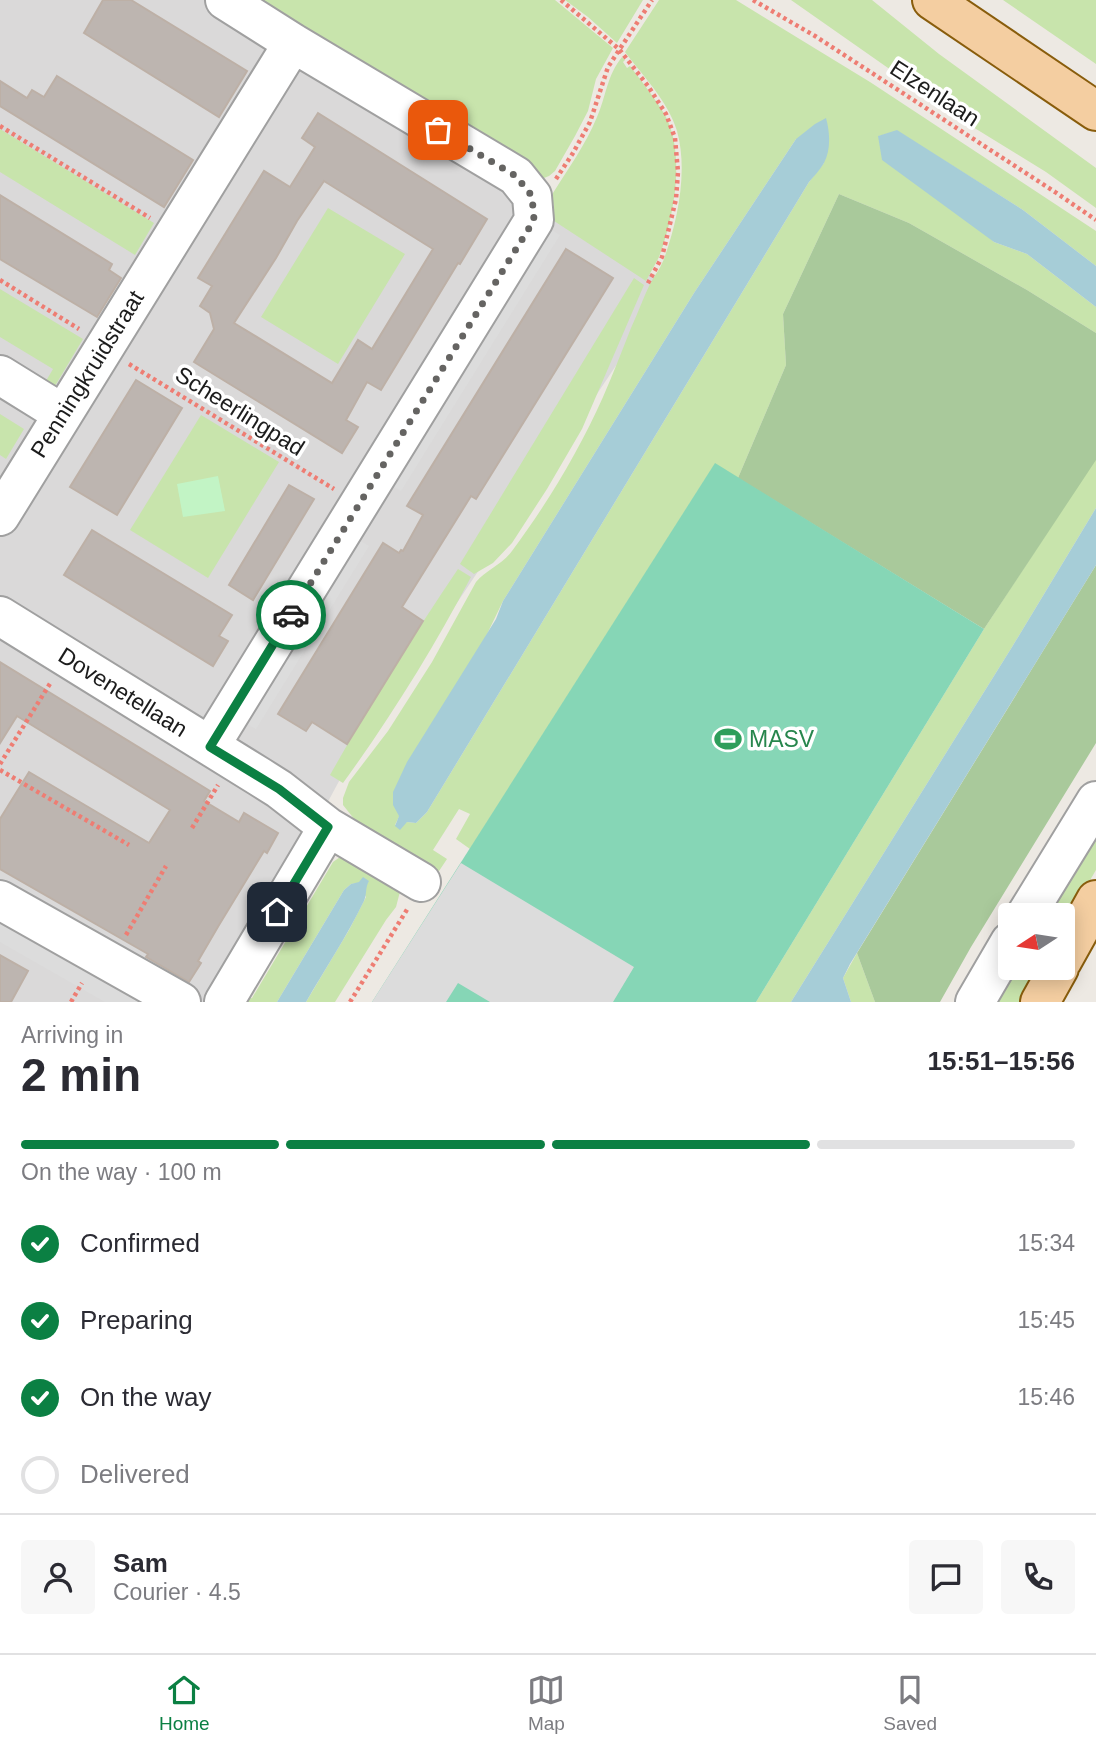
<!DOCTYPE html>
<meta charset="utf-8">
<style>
:root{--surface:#fff;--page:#f7f7f7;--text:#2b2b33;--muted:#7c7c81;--line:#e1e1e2;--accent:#0b8043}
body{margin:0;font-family:Arial,sans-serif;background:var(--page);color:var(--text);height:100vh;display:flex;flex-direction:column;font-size:26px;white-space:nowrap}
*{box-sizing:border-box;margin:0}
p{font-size:23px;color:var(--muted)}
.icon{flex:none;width:38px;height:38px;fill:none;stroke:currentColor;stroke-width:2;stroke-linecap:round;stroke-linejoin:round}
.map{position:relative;height:1002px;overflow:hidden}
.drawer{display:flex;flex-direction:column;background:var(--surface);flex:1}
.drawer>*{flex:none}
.needle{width:46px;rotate:258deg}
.tools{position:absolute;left:998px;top:903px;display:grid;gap:14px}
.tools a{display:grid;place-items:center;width:77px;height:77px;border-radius:7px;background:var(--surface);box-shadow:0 4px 18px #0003;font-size:35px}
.pin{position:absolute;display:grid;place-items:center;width:60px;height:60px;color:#fff;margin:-30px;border-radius:14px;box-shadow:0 4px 10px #0006}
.courier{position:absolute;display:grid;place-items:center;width:70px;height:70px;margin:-35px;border:5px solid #0b8043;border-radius:50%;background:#fff;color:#222;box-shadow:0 2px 9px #0007}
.summary em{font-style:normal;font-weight:700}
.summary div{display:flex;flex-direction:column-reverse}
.summary{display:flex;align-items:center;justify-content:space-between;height:119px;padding:0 21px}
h1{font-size:46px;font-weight:700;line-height:52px}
.bar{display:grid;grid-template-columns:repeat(4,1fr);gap:10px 7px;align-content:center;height:84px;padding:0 21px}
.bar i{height:9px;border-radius:5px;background:var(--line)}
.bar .active{background:var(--accent)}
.bar p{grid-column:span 4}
.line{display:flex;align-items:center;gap:18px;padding:0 21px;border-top:2px solid var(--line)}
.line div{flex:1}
.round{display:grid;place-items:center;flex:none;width:74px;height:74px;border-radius:7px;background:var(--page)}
ol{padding:0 21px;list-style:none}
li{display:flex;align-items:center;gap:21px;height:77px}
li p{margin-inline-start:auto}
li .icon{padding:7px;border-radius:50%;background:var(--accent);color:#fff;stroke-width:4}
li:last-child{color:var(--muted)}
li i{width:38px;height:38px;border:4px solid var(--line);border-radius:50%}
.dock{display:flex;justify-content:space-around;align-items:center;height:98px;border-top:2px solid var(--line);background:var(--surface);font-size:19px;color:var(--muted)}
.dock a{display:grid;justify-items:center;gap:4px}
.dock .active{color:var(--accent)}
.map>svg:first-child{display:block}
.residential{fill:#dad9d9}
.grass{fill:#c8e4ac;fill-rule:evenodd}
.forest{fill:#a9c99b}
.park{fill:#c2f4c5}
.pitch{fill:#86d6b6}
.parking{fill:#dcdcdc}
.water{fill:#a6cdd7}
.building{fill:#bdb5b0;stroke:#bdb0a6;stroke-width:2;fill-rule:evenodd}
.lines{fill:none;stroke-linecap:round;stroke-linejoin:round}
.minor-casing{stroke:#a0a0a0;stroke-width:42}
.major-casing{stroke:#895d0c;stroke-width:42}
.path{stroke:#ee7d73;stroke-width:4.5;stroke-dasharray:3.5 3.5;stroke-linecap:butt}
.minor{stroke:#fff;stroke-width:38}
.major{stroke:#f4cea1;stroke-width:38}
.done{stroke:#656462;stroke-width:7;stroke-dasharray:0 12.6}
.route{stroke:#0b8043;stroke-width:9}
.labels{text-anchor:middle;stroke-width:7;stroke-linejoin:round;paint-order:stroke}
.street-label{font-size:23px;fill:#1c1c1c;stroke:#fff}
.leisure-label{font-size:23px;fill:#27864d;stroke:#fff;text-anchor:start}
</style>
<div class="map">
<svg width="1096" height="1002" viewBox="0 0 1096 1002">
<rect width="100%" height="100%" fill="#ede9e3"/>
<path class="residential" d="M 0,0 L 211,0 L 670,285 L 345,770 L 302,850 L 211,1002 L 0,1002 Z"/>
<path class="grass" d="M 256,0 L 555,0 L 613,48 L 596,79 L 588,111 L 575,136 L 555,171 L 549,176 L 544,178 Z
M 565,0 L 643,0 L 617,43 L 588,17 Z
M 659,0 L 736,0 L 870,82 L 1096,231 L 1096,266 L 1023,210 L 897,131 L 879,136 L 994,242 L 1027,254 L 1096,307 L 1096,333 L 1027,290 L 909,223 L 839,194 L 783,314 L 786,365 L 738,478 L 715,464 L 470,849 L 456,839 L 470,814 L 459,809 L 433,850 L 447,859 L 439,871 L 355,820 L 343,805 L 343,798 L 349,782 L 388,731 L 432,662 L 476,582 C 486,570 502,565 512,551 C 547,504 579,451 603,397 C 613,374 622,351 631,328 C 638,313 643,298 650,284 C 655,275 662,266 665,256 C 678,219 688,170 677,131 C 668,101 643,76 625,52 ZM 796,139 L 824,163 L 809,182 L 427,812 L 416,823 L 407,822 L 395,825 L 503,601 L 694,293 Z
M 791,0 L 872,0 L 939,54 L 1096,168 L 1096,208 L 1046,172 L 968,124 Z
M 1003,0 L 1096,0 L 1096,64 Z
M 622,57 L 625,60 L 623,62 L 627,68 L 630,66 C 642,82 655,98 665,115 C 686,154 674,217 659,257 C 655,265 650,273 646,281 L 551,219 L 554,208 L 552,196 L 553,193 C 568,169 586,144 597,117 C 606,97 607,75 622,57 Z
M 0,129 L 154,223 L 135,255 L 0,172 Z
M 328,208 L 405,254 L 338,364 L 261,317 Z
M 634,278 L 644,285 L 582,429 L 547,489 L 512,543 L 493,563 L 474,574 L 460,564 Z
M 0,289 L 83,339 L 52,391 L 43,386 L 53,369 L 0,337 Z
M 0,414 L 24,429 L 6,459 L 0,455 Z
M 201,415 L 279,462 L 208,578 L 130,530 Z
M 1096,458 L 1096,508 L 1012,647 L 791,1002 L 756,1002 L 984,629 Z
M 458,569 L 471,577 C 433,649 391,717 343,783 L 330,775 C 370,704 413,636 458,569 Z
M 1096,828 L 1096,870 L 1062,928 L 1062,915 L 1042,915 Z
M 347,855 L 402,884 L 396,907 L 386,920 L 335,1002 L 306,1002 L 349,930 L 366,897 L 359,883 L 351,884 L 344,890 L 277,1002 L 239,1002 L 240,1000 L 252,998 L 333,862 L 340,857 Z
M 857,953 L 875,1002 L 851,1002 L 843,978 Z
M 1011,968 L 1039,968 L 1020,1002 L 992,1002 Z"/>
<path class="forest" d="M 839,194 L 909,223 L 1027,290 L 1096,333 L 1096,460 L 984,629 L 738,478 L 786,365 L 783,314 Z
M 1096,565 L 1096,743 L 971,947 L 940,1002 L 875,1002 L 857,953 Z"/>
<path class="park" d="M 218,476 L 225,511 L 183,517 L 177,484 Z"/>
<path class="pitch" d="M 715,463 L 984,629 L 756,1002 L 372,1002 Z"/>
<path class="parking" d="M 543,225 L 560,235 L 401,491 L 384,481 Z
M 350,535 L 369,546 L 256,729 L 239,720 Z
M 461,863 L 634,967 L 613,1002 L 490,1002 L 458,983 L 446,1002 L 372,1002 Z
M 2,918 L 152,1002 L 105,1002 L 0,942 L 0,924 Z"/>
<path class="water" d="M 826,118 C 830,132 831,150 824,163 C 820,170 814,176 809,182 L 427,812 L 416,823 L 407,822 L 400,830 L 395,826 L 399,816 L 393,805 L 393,792 L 407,762 L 496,619 L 503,601 L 694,293 L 796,139 L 815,124 Z
M 897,130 L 1023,210 L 1096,266 L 1096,307 L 1027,254 L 994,242 L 882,160 L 878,136 Z
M 1096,508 L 1096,565 L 850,964 L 843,978 L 851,1002 L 791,1002 L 1012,647 Z
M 363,877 L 369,881 C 365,888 367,894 364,901 C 347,936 325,969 306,1002 L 277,1002 L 344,890 L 351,884 L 359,882 Z"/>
<path class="building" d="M 103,0 L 131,0 L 247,71 L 219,117 L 84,33 Z
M 57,76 L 193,160 L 164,207 L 0,106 L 0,81 L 27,98 L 32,90 L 44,97 Z
M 318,113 L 487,219 L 460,264 L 458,263 L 381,390 L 367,382 L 346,420 L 358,427 L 342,453 L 194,362 L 214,329 L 210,313 L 200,306 L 212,286 L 198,278 L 264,171 L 290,187 L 315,147 L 302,138 ZM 324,181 L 433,249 L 372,349 L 358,340 L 332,383 L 234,323 L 276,258 L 297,221 Z
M 0,195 L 112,264 L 109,270 L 121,278 L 97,317 L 0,259 Z
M 566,249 L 613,278 L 476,499 L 471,496 L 402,607 L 423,621 L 347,744 L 312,722 L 306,731 L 278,714 L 383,543 L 399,553 L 401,550 L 403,551 L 423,515 L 407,506 Z
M 136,380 L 182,408 L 117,515 L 70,487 Z
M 289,485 L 314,499 L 253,600 L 229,585 Z
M 92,530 L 232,615 L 219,636 L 228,641 L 213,666 L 64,575 Z
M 0,662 L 210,791 L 204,801 L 239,822 L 244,813 L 278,833 L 267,853 L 264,851 L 219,925 L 198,961 L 201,963 L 189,982 L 146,957 L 148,954 L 0,869 L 0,819 L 29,772 L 149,843 L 170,810 L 17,716 L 0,743 Z
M 0,955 L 28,971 L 11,1002 L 0,1002 Z"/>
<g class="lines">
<defs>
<path id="minor" d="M 0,375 L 63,414
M 0,516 L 293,43
M 0,616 L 260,777 L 279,789 L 328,827 L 421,882
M 210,746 L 534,220 L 532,196 L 516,176 L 293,43 L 225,0
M 0,900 L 181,1002
M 1026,915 L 1096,801
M 224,1002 L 328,827
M 975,1002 L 1010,942"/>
<path id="major" d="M 932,0 L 1096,111
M 1062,961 L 1096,900
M 1040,1002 L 1059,968"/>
</defs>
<use href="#minor" class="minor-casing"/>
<use href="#major" class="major-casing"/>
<path class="path" d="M 561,0 L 619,49 L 648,86 L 666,114 L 675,138 L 678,172 L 676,199 L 662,257 L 647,285
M 753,0 L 815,36 L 1055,192 L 1096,220
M 0,126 L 150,218
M 556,179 L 573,153 L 590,122 L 608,67 L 652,0
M 0,280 L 79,329
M 129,364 L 334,489
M 0,764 L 51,682
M 0,770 L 129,845
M 192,828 L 218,785
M 126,935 L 166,866
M 71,1002 L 82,983
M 350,1002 L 408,908"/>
<use href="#minor" class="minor"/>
<use href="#major" class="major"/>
</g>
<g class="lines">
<path class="done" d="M 291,615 L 534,220 L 532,196 L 516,176 L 438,130"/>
<path class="route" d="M 277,912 L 328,827 L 279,789 L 210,747 L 291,615"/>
</g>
<defs>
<symbol id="stadium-bare" viewBox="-9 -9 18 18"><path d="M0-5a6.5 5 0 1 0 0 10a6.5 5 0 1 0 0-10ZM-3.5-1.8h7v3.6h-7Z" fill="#2e9e5b" stroke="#fff" stroke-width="2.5" paint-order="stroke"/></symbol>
</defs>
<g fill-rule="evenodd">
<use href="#stadium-bare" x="709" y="720" width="38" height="38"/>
</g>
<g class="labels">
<g class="street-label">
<text transform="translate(935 93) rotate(33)" y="8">Elzenlaan</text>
<text transform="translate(87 374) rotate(-58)" y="8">Penningkruidstraat</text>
<text transform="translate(240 411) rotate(32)" y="8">Scheerlingpad</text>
<text transform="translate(123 692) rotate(32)" y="8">Dovenetellaan</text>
</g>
<g class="leisure-label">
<text x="749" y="747">MASV</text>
</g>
</g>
</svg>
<div class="tools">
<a><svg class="needle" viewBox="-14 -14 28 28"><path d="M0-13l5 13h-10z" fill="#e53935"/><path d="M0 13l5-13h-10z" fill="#7c7c81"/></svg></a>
</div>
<div class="pin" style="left:438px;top:130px;background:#ea580c"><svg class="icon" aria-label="bag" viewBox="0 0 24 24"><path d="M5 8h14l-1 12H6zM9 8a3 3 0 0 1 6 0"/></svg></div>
<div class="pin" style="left:277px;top:912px;background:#1f2937"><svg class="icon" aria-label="home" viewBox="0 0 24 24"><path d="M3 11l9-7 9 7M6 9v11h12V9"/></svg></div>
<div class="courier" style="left:291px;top:615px"><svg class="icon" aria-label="car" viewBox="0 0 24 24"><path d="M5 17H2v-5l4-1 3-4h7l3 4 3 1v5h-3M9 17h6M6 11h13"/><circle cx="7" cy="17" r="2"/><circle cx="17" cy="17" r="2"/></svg></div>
</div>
<section class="drawer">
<div class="summary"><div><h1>2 min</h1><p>Arriving in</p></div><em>15:51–15:56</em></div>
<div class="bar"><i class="active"></i><i class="active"></i><i class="active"></i><i></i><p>On the way · 100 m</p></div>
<ol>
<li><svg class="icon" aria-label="check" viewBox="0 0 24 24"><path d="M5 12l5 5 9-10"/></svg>Confirmed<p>15:34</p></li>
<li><svg class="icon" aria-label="check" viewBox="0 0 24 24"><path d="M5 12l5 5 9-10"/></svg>Preparing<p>15:45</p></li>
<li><svg class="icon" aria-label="check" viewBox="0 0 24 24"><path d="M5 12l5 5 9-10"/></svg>On the way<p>15:46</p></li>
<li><i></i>Delivered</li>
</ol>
<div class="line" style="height:126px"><a class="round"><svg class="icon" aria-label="person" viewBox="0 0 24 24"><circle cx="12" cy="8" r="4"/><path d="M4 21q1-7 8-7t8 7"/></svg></a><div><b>Sam</b><p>Courier · 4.5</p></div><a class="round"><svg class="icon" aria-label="chat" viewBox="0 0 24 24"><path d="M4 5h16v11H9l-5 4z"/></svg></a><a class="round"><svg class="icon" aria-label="phone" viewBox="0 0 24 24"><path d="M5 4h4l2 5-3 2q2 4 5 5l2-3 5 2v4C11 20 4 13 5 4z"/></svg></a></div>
</section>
<nav class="dock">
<a class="active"><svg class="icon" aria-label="home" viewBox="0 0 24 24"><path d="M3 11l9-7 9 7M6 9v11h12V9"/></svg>Home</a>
<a><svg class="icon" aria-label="map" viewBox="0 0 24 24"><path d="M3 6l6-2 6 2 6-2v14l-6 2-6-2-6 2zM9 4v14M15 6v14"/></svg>Map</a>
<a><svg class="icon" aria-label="saved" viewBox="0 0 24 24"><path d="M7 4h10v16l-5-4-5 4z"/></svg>Saved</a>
</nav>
